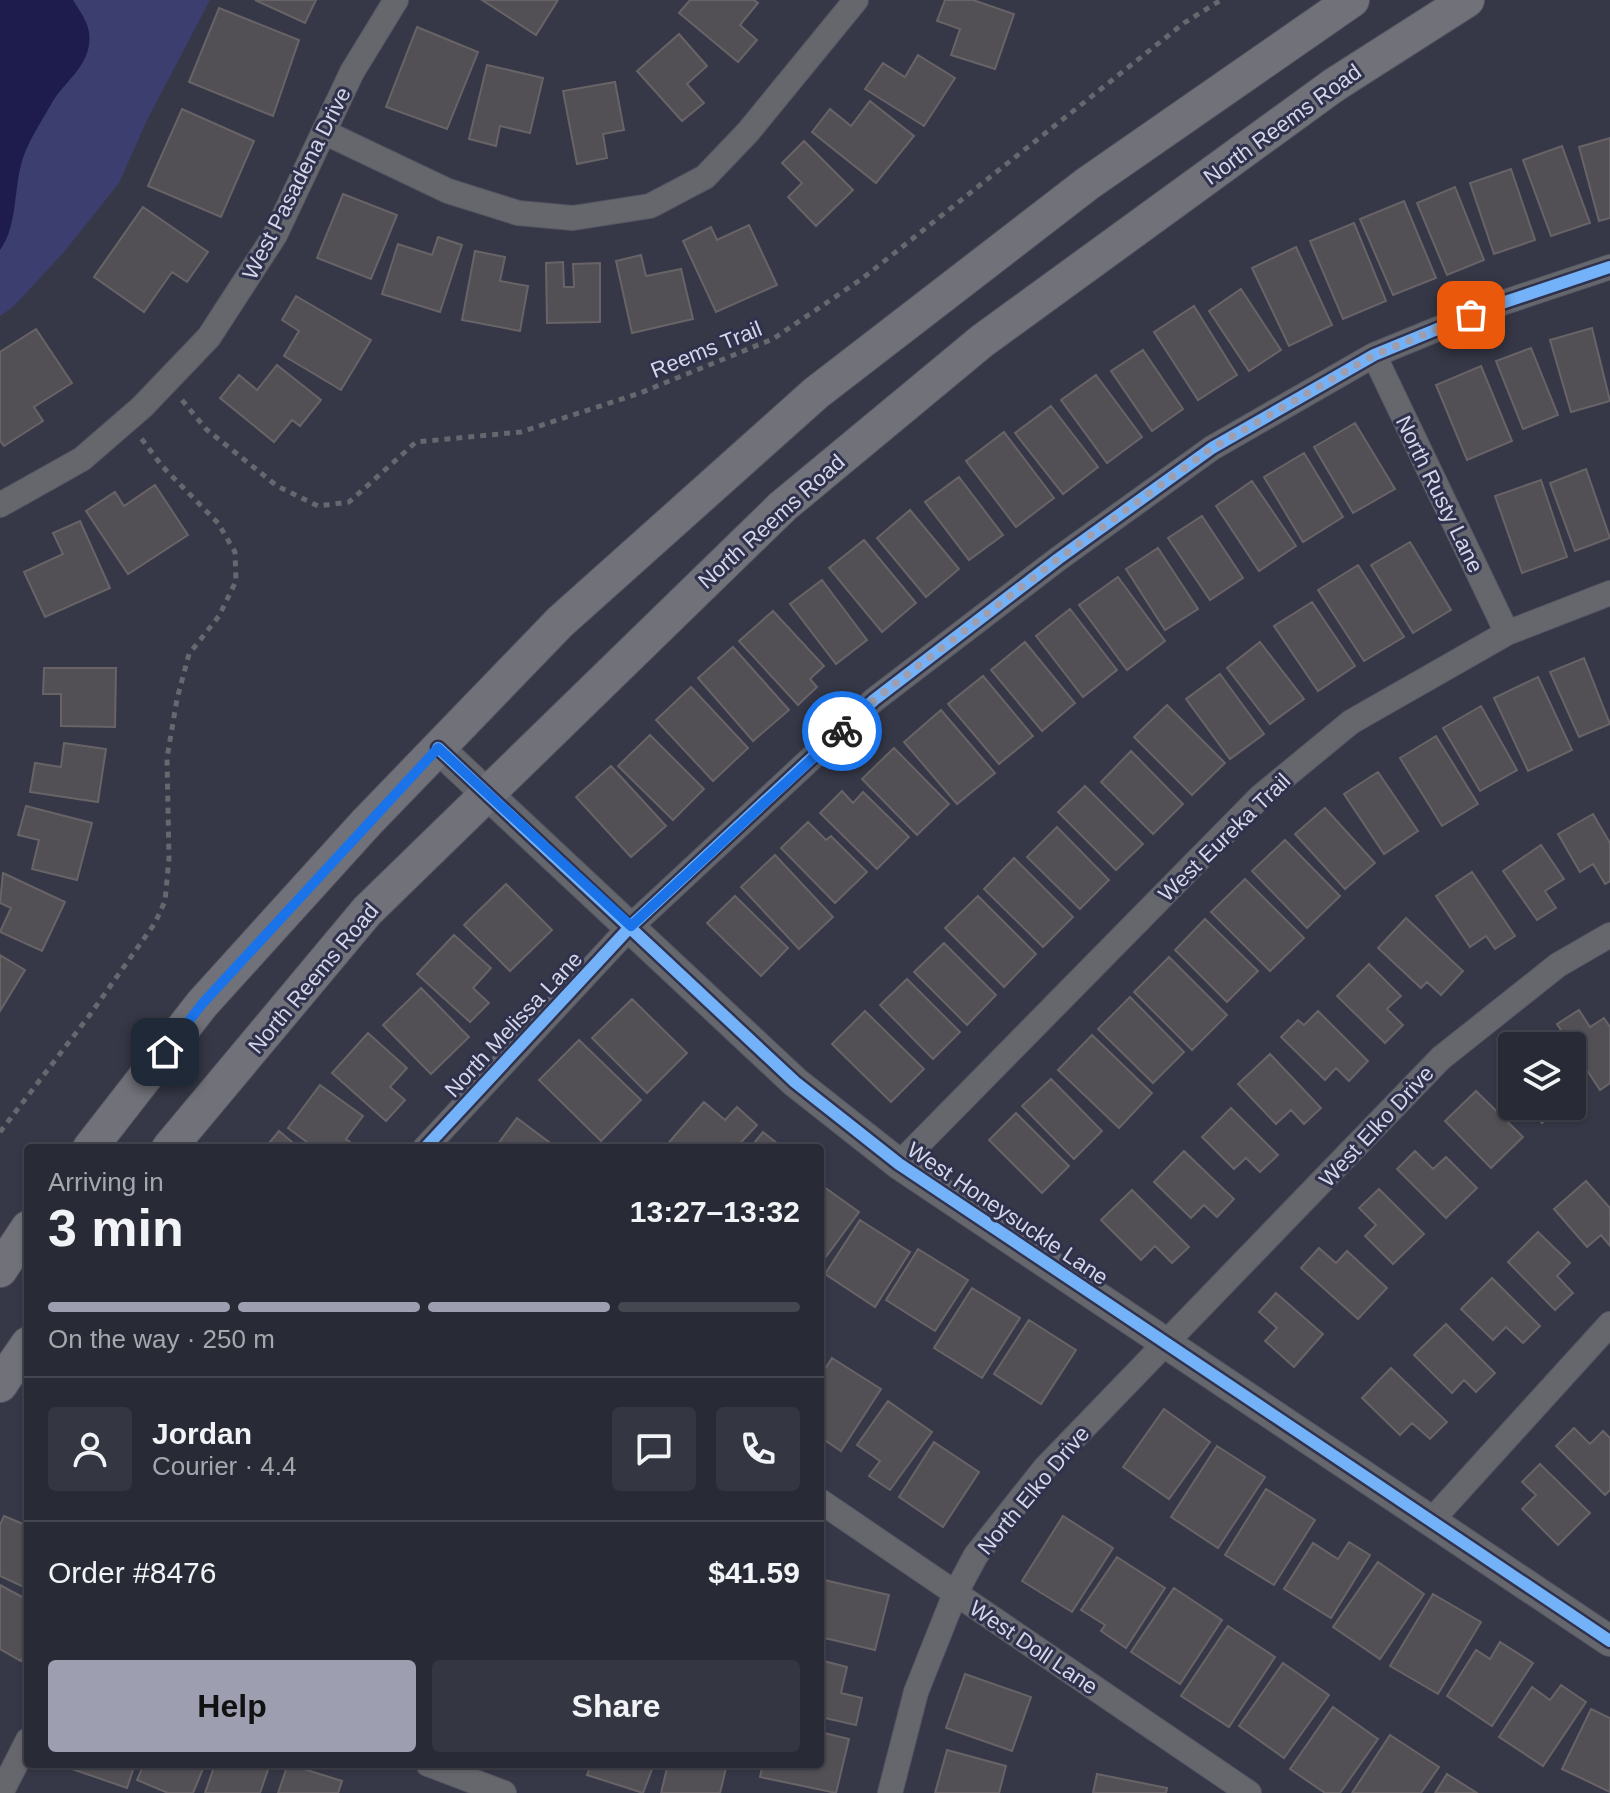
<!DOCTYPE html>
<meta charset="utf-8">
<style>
:root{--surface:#282a35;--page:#343641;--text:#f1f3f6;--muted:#a5a7ad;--line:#444650;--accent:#9d9fb0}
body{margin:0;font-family:Arial,sans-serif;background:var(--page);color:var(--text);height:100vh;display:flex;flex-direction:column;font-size:30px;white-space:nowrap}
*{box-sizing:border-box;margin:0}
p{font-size:26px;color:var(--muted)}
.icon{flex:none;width:44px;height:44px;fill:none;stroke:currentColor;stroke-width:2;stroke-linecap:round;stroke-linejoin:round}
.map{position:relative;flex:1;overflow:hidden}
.sheet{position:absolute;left:24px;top:1144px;width:800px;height:624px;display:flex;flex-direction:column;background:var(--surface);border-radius:8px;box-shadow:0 2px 6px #0004,0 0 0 2px var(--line)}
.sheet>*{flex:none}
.tools{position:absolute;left:1498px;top:1032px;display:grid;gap:16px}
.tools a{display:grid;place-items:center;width:88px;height:88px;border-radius:8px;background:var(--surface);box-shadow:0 2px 6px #0004,0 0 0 2px var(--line);font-size:40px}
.pin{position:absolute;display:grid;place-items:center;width:68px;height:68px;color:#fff;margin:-34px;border-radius:16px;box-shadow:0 4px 12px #0006}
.courier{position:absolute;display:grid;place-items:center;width:80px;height:80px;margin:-40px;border:6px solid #1a73e8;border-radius:50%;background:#fff;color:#222;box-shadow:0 2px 10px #0007}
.summary em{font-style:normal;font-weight:700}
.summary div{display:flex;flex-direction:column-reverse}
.summary{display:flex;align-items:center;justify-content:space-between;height:136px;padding:0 24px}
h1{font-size:52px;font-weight:700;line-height:60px}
.bar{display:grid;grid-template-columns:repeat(4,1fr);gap:12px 8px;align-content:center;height:96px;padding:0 24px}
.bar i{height:10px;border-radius:6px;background:var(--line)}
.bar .selected{background:var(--accent)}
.bar p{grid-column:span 4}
.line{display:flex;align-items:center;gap:20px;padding:0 24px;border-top:2px solid var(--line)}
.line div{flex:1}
.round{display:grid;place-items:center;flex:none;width:84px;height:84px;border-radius:8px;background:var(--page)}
.primary-button{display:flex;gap:16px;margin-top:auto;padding:16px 24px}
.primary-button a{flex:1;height:92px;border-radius:8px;background:var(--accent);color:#111;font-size:32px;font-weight:700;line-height:92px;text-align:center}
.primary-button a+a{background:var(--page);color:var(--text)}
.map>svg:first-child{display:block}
.green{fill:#3c3e6f}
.water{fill:#1e1c4d}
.building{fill:#535055;stroke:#686366;stroke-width:2}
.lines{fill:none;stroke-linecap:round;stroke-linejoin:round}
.minor-casing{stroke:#545562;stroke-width:26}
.tertiary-casing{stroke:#545562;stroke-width:32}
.secondary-casing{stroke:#545562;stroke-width:36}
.path{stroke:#66686f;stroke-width:5;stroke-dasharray:6 6;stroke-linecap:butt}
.minor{stroke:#66676d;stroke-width:24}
.tertiary{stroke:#66676d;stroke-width:30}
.secondary{stroke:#717279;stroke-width:34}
.cycleway-casing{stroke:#30324d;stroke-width:17}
.cycleway{stroke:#73b2f8;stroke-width:12}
.done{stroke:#9d9fb0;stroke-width:8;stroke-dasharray:0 14.4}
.route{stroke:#1a73e8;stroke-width:10}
.labels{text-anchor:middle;stroke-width:6;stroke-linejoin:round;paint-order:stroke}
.street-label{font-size:22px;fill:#d4d7e8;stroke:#30324d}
</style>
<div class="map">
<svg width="1610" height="1793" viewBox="0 0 1610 1793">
<rect width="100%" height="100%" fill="#363847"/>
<path class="green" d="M 0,0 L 210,0 L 147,120 L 119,183 L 64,252 L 14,306 L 0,316 Z"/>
<path class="water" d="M 0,0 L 73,0 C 82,15 92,26 89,45 C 85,69 65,82 53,101 C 44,117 33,134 26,150 C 12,181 20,223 0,250 Z"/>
<path class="building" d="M 255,0 L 316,0 L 305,23 Z
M 482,0 L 558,0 L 536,35 Z
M 690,0 L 754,0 L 758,3 L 740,25 L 757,40 L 738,62 L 679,13 Z
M 945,0 L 973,0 L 1014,14 L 995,69 L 951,55 L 960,29 L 937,21 Z
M 219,8 L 299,40 L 273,116 L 189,82 Z
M 417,27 L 478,52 L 447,129 L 386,107 Z
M 679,34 L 707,66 L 687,84 L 704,103 L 682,121 L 637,71 Z
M 918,55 L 955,78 L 924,126 L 865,89 L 883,63 L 905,77 Z
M 487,65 L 543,78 L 530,133 L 500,126 L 496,146 L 469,139 Z
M 615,82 L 624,130 L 603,134 L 607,158 L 577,164 L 563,91 Z
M 870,101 L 914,136 L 876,183 L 812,132 L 830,109 L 851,126 Z
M 182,109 L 254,141 L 221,217 L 148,186 Z
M 1610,138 L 1610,218 L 1599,221 L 1579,147 Z
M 804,141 L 853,190 L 816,226 L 788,197 L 802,183 L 782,163 Z
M 1562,146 L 1590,223 L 1551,236 L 1523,160 Z
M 1511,169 L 1535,240 L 1494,254 L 1470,183 Z
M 1455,187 L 1484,260 L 1447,275 L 1417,203 Z
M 343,194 L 397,215 L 371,279 L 317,258 Z
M 1404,201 L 1436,278 L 1393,295 L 1360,219 Z
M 143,207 L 208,252 L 187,282 L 172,272 L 144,312 L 94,277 Z
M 1354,223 L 1386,301 L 1343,319 L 1310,241 Z
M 749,225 L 777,285 L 716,312 L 683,241 L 711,227 L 717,240 Z
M 438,237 L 462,245 L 440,312 L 382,294 L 398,244 L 432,255 Z
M 1296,247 L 1332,325 L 1289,346 L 1252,268 Z
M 475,251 L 505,257 L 500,281 L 528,286 L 520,331 L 462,320 Z
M 641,255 L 646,276 L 681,269 L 693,319 L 632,333 L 616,261 Z
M 563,262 L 564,287 L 574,287 L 573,264 L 600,263 L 600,322 L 547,323 L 546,263 Z
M 1241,289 L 1281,350 L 1249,371 L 1209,311 Z
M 296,296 L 371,340 L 341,390 L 284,356 L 299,331 L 282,320 Z
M 1194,306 L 1237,375 L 1198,400 L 1154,332 Z
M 1592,328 L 1610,401 L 1571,412 L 1550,340 Z
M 36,329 L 72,383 L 34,407 L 43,421 L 4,446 L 0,441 L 0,352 Z
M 1531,348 L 1558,415 L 1523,429 L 1496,361 Z
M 1143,350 L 1183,409 L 1152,431 L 1111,371 Z
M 277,365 L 321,400 L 300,426 L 292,420 L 274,442 L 220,398 L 239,375 L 257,390 Z
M 1481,366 L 1512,441 L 1467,460 L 1436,385 Z
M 1096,375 L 1142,437 L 1107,463 L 1061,400 Z
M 1051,406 L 1098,467 L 1063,494 L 1015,433 Z
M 1355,423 L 1395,489 L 1353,513 L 1314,447 Z
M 1004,432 L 1054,498 L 1016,527 L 966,461 Z
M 1304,453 L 1343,517 L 1303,542 L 1264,477 Z
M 1586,469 L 1610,538 L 1575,551 L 1550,483 Z
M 959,477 L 1003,535 L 969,560 L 925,502 Z
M 1541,480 L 1567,557 L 1522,573 L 1495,496 Z
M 1252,481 L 1296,546 L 1259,571 L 1216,506 Z
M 155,485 L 188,535 L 128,574 L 86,511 L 115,492 L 124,506 Z
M 910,510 L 959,569 L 926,597 L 877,538 Z
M 1202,516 L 1243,578 L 1210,600 L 1168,538 Z
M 80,521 L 110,588 L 45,617 L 24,572 L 63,554 L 53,533 Z
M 864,540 L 916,603 L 882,632 L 829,568 Z
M 1410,542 L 1451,610 L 1413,633 L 1371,565 Z
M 1158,548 L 1198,609 L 1165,630 L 1126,569 Z
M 1358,565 L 1404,637 L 1364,661 L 1318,590 Z
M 1118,577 L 1165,641 L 1127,670 L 1079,605 Z
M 822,580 L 867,640 L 836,664 L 790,604 Z
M 1312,602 L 1355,666 L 1318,691 L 1274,626 Z
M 1070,609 L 1117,670 L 1083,697 L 1036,636 Z
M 773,611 L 824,666 L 810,679 L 817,687 L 798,705 L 739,641 Z
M 1025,642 L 1075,703 L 1042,731 L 991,670 Z
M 1260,642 L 1304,699 L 1270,724 L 1227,668 Z
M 733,647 L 789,710 L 753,741 L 698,678 Z
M 1584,658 L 1610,724 L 1579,737 L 1550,672 Z
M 44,668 L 116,668 L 115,727 L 61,726 L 61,694 L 43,694 Z
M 1220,674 L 1264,734 L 1230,759 L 1186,699 Z
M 983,676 L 1033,736 L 999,764 L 948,704 Z
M 1538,677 L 1572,750 L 1528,771 L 1494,698 Z
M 691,687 L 748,748 L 713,781 L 656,720 Z
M 1167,705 L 1225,763 L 1192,795 L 1134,737 Z
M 1481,706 L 1517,770 L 1480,791 L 1443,728 Z
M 941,710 L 995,773 L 957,804 L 904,742 Z
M 650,735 L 704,789 L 673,820 L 618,766 Z
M 1436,736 L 1478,804 L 1442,826 L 1400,758 Z
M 64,743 L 106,749 L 98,802 L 30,792 L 35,763 L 61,767 Z
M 894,748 L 949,804 L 917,835 L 862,779 Z
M 1131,751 L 1183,804 L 1153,834 L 1101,782 Z
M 611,766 L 666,826 L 631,857 L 576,797 Z
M 1378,772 L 1418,831 L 1384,854 L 1344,794 Z
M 1085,786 L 1143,844 L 1116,870 L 1058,812 Z
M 842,791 L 853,803 L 863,792 L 909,837 L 877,869 L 820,813 Z
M 26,806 L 92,823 L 77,880 L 32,869 L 39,840 L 18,835 Z
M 1325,808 L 1375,863 L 1345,889 L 1295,834 Z
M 1593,814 L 1610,843 L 1610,881 L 1605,884 L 1593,864 L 1580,872 L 1558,834 Z
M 808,822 L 826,840 L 831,836 L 867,872 L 835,903 L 781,848 Z
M 1057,827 L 1109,880 L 1080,909 L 1027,857 Z
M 1285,840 L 1340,896 L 1307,928 L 1252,871 Z
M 1541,845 L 1564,879 L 1545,891 L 1556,908 L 1537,920 L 1503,871 Z
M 775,855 L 833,917 L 799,949 L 741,887 Z
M 1014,858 L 1073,917 L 1043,947 L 984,889 Z
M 1472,872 L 1515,936 L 1495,949 L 1486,936 L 1470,947 L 1436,896 Z
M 3,873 L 65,902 L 42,951 L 0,932 L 11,908 L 0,903 Z
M 1245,879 L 1304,938 L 1270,971 L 1211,912 Z
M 506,884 L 552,930 L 510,971 L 464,925 Z
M 735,896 L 788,948 L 761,976 L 707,923 Z
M 978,896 L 1036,954 L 1004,987 L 945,928 Z
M 1406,918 L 1463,971 L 1441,995 L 1427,982 L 1421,988 L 1378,948 Z
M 1205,919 L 1258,971 L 1227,1002 L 1175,950 Z
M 454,935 L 491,968 L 473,988 L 489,1003 L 470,1022 L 417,974 Z
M 944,943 L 996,995 L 967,1025 L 914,972 Z
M 0,955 L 25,970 L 0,1011 Z
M 1169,957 L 1227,1015 L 1192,1050 L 1134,992 Z
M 1369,964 L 1401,996 L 1387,1009 L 1403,1025 L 1385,1043 L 1337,996 Z
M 907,979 L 960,1032 L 933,1059 L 880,1005 Z
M 421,988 L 469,1037 L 431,1074 L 383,1025 Z
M 1130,997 L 1184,1052 L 1153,1083 L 1098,1029 Z
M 632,999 L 687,1053 L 647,1093 L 592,1038 Z
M 1579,1010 L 1590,1027 L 1604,1018 L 1610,1027 L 1610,1083 L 1600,1090 L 1557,1024 Z
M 865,1011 L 924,1069 L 891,1102 L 832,1044 Z
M 1318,1011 L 1368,1061 L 1349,1081 L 1336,1068 L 1325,1080 L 1281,1037 L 1298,1020 L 1304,1025 Z
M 368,1033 L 407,1068 L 390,1087 L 405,1100 L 386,1121 L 332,1073 Z
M 1092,1035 L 1152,1093 L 1119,1128 L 1058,1070 Z
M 579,1040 L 641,1100 L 601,1141 L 539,1080 Z
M 1270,1054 L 1321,1108 L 1304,1124 L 1291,1110 L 1276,1124 L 1238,1084 Z
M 1051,1079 L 1102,1131 L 1074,1159 L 1022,1106 Z
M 320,1085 L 363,1116 L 346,1139 L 358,1148 L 315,1148 L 288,1128 Z
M 1476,1091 L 1523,1137 L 1491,1168 L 1445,1121 Z
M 704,1102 L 725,1120 L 737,1107 L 757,1125 L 736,1148 L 664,1148 Z
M 1528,1106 L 1563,1106 L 1542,1123 Z
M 1231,1108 L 1278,1155 L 1260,1172 L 1246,1158 L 1234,1169 L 1202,1137 Z
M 1016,1113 L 1069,1166 L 1042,1193 L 989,1140 Z
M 517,1118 L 557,1148 L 495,1148 Z
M 279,1131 L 299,1148 L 265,1148 Z
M 763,1132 L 783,1148 L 750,1148 Z
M 1184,1151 L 1234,1199 L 1217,1217 L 1204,1205 L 1191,1218 L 1154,1182 Z
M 1415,1151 L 1433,1169 L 1446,1157 L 1477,1188 L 1446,1218 L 1397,1169 Z
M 1586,1181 L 1610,1208 L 1610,1246 L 1601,1235 L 1587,1247 L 1554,1209 Z
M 820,1184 L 859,1212 L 820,1265 Z
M 1379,1189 L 1424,1234 L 1393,1264 L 1365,1236 L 1376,1225 L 1359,1208 Z
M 1132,1190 L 1189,1247 L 1172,1263 L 1155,1246 L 1141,1260 L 1101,1220 Z
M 860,1220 L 910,1252 L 875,1307 L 825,1274 Z
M 1538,1232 L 1570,1263 L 1557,1276 L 1573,1293 L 1555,1310 L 1508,1262 Z
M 1319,1248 L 1336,1263 L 1347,1251 L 1387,1288 L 1358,1319 L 1301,1268 Z
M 918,1249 L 968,1280 L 935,1331 L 886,1300 Z
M 1492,1278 L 1540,1326 L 1523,1343 L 1506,1327 L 1493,1340 L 1461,1309 Z
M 972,1288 L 1020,1318 L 982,1378 L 934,1348 Z
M 1276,1293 L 1323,1334 L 1294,1367 L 1265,1341 L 1277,1328 L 1259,1312 Z
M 1029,1320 L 1076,1350 L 1041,1404 L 994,1374 Z
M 1446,1324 L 1495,1373 L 1476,1392 L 1464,1380 L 1452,1393 L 1414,1355 Z
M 832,1358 L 881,1389 L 841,1451 L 820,1437 L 820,1377 Z
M 1391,1368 L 1447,1422 L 1430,1439 L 1412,1423 L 1400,1435 L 1362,1398 Z
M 888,1401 L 932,1432 L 890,1490 L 869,1476 L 880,1461 L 857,1445 Z
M 1164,1409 L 1210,1442 L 1169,1499 L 1123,1467 Z
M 1574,1428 L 1590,1444 L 1603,1431 L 1610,1438 L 1610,1490 L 1605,1495 L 1556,1446 Z
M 934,1442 L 979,1472 L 943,1527 L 899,1497 Z
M 1217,1446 L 1265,1477 L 1218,1548 L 1171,1517 Z
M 1540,1464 L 1590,1513 L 1558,1545 L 1522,1509 L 1536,1495 L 1522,1482 Z
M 1266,1489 L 1315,1520 L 1274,1585 L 1225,1555 Z
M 4,1516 L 28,1526 L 28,1589 L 0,1576 L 0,1525 Z
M 1063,1516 L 1113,1548 L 1072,1612 L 1022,1581 Z
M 1349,1542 L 1370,1555 L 1331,1618 L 1284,1589 L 1313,1543 L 1338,1559 Z
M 1117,1557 L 1165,1588 L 1126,1648 L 1101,1631 L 1105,1625 L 1081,1610 Z
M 1378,1562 L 1424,1594 L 1380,1659 L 1333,1627 Z
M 820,1579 L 889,1595 L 875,1650 L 820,1637 Z
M 0,1585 L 28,1600 L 28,1648 L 21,1661 L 0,1649 Z
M 1174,1588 L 1222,1620 L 1180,1684 L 1131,1652 Z
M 1433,1594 L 1481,1622 L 1438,1694 L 1390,1666 Z
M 1228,1626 L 1275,1657 L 1229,1727 L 1181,1696 Z
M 1500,1642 L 1533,1663 L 1492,1726 L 1447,1696 L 1476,1650 L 1490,1659 Z
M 820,1660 L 847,1667 L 841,1693 L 862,1698 L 856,1725 L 820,1717 Z
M 1283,1663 L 1329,1695 L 1284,1758 L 1239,1726 Z
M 965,1674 L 1031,1697 L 1012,1751 L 946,1728 Z
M 1561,1685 L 1586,1702 L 1543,1766 L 1499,1737 L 1532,1687 L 1550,1700 Z
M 1333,1707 L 1378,1739 L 1340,1793 L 1325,1793 L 1290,1769 Z
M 1591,1709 L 1610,1718 L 1610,1792 L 1562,1769 Z
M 820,1732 L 849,1739 L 836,1793 L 760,1777 L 763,1764 L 820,1764 Z
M 1390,1735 L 1439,1767 L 1421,1793 L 1352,1793 Z
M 947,1750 L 1006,1766 L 999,1793 L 935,1793 Z
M 73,1764 L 135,1764 L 127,1788 L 72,1769 Z
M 144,1764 L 205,1764 L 193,1793 L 168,1793 L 137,1780 Z
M 215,1764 L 270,1764 L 260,1793 L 205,1793 Z
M 288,1764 L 342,1781 L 338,1793 L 278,1793 Z
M 591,1764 L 654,1764 L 643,1793 L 587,1775 Z
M 668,1764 L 727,1764 L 720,1793 L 661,1793 Z
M 1097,1774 L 1167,1788 L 1166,1793 L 1093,1793 Z
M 1447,1774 L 1477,1793 L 1435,1793 Z"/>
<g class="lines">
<defs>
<path id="minor" d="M 326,133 L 448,191 L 518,213 L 573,218 L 650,206 L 705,177 L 748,132 L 856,0
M 1374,355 L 1507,633
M 0,505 L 82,459 L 142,407 L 209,337 L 275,235 L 352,72 L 396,0
M 425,1148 L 631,926 L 874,700 L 1058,559 L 1212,448 L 1374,355 L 1496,305 L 1610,267
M 899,1164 L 1260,797 L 1351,722 L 1507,633 L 1610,593
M 820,1501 L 1249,1793
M 1431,1521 L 1610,1324
M 428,1764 L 504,1793
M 1,1793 L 28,1740
M 890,1793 L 916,1692 L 955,1594 L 976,1555 L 1045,1468 L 1441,1058 L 1558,965 L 1610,935"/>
<path id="tertiary" d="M 438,748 L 795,1082 L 899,1164 L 1610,1641"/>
<path id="secondary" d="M 90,1148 L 202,1004 L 366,823 L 560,622 L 816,393 L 1087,184 L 1352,0
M 169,1148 L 367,911 L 783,506 L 982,341 L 1334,85 L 1467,0
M 0,1270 L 28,1228
M 0,1385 L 28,1344"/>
</defs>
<use href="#minor" class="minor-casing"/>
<use href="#tertiary" class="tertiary-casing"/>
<use href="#secondary" class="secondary-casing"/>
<path class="path" d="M 182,400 L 206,429 L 277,486 L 318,506 L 349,502 L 416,442 L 521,432 L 640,393 L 773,339 L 863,278 L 1184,23 L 1221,0
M 0,1132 L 89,1016 L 155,923 L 165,901 L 169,858 L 167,758 L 177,699 L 189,654 L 219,616 L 236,581 L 235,552 L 218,523 L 162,466 L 141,438"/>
<use href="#minor" class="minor"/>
<use href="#tertiary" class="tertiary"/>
<use href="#secondary" class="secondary"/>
<defs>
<path id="cycleway" d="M 438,748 L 795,1082 L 899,1164 L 1610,1641
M 425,1148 L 631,926 L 874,700 L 1058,559 L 1212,448 L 1374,355 L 1496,305 L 1610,267"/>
</defs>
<use href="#cycleway" class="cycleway-casing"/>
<use href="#cycleway" class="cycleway"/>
</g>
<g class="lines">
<path class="done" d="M 842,731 L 874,700 L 1058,559 L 1212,448 L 1374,355 L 1471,315"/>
<path class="route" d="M 165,1052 L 202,1004 L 438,748 L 631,926 L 842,731"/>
</g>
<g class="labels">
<g class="street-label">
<text transform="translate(1282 124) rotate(-36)" y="8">North Reems Road</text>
<text transform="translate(296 183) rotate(-63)" y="8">West Pasadena Drive</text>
<text transform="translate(706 349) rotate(-22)" y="8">Reems Trail</text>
<text transform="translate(1440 494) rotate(64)" y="8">North Rusty Lane</text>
<text transform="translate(771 521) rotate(-42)" y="8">North Reems Road</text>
<text transform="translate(1224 837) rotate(-44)" y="8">West Eureka Trail</text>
<text transform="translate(313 978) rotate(-50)" y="8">North Reems Road</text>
<text transform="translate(513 1024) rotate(-47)" y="8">North Melissa Lane</text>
<text transform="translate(1376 1126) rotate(-47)" y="8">West Elko Drive</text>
<text transform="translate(1008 1213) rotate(34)" y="8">West Honeysuckle Lane</text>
<text transform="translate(1033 1490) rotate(-50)" y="8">North Elko Drive</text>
<text transform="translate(1034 1647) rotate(34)" y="8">West Doll Lane</text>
</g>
</g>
</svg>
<div class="tools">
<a><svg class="icon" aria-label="layers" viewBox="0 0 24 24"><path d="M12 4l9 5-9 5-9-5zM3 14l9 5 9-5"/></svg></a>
</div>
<div class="pin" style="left:1471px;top:315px;background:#ea580c"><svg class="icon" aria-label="bag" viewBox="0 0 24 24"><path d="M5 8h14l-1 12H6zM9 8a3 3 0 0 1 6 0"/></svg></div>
<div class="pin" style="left:165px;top:1052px;background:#1f2937"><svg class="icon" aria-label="home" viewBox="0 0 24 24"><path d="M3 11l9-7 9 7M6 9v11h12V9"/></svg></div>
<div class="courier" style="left:842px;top:731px"><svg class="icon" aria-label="bike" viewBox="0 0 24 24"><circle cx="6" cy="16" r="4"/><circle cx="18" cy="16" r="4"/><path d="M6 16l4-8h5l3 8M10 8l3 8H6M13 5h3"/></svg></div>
<section class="sheet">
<div class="summary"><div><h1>3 min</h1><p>Arriving in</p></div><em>13:27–13:32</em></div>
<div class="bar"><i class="selected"></i><i class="selected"></i><i class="selected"></i><i></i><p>On the way · 250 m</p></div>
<div class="line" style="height:144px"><a class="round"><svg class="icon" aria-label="person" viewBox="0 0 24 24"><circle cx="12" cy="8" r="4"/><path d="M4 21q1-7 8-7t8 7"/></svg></a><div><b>Jordan</b><p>Courier · 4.4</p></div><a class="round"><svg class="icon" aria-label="chat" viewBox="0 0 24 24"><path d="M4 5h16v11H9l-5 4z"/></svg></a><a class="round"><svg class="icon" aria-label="phone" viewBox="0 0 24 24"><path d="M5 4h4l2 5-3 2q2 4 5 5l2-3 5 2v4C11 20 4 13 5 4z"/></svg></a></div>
<div class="line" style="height:104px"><div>Order #8476</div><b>$41.59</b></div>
<div class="primary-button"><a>Help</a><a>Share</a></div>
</section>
</div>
